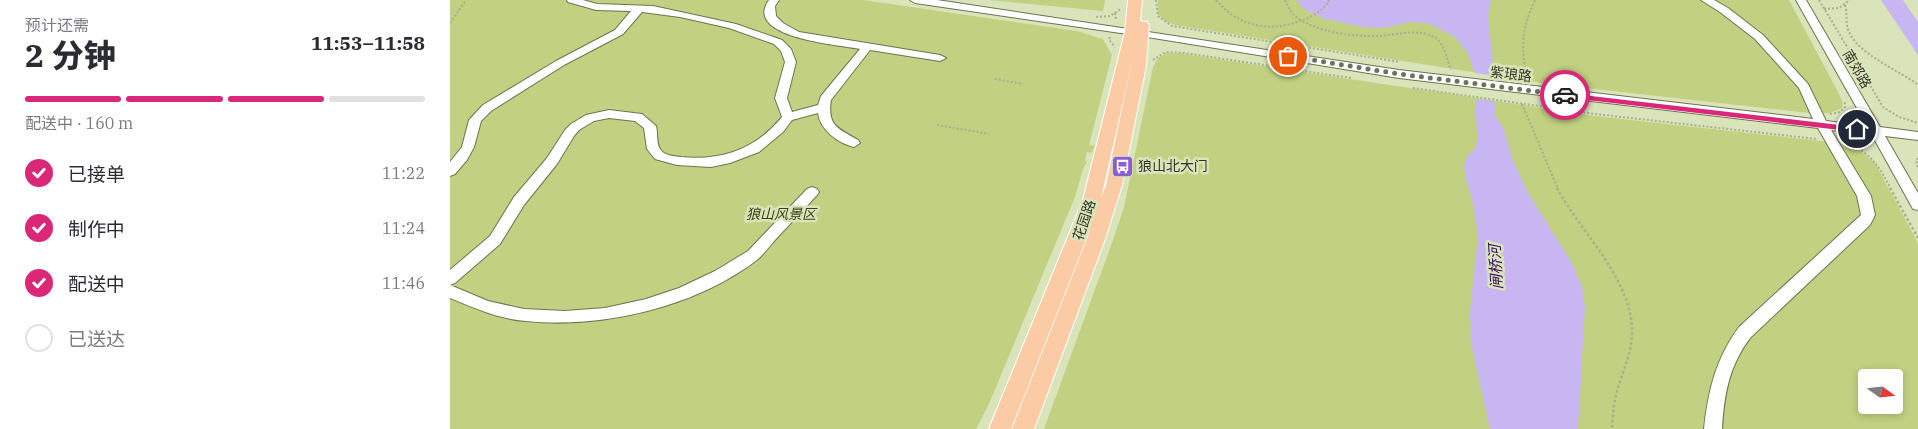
<!DOCTYPE html>
<html lang="zh">
<meta charset="utf-8">
<style>
:root{--surface:#fff;--page:#f2f2f3;--text:#2b2b33;--muted:#7c7c81;--line:#e1e1e2;--accent:#db2777}
body{margin:0;font-family:"IBM Plex Serif","Noto Sans SC",serif;background:var(--page);color:var(--text);height:100vh;display:flex;flex-direction:column;font-size:19px;white-space:nowrap}
*{box-sizing:border-box;margin:0}
p{font-size:16px;color:var(--muted)}
.icon{flex:none;width:28px;height:28px;fill:none;stroke:currentColor;stroke-width:2;stroke-linecap:round;stroke-linejoin:round}
.map{position:relative;flex:1;overflow:hidden}
.sheet{display:flex;flex-direction:column;background:var(--surface);width:450px}
.sheet>*{flex:none}
.needle{width:32px;rotate:105deg}
.buttons{position:absolute;left:1408px;top:369px;display:grid;gap:10px}
.buttons a{display:grid;place-items:center;width:45px;height:45px;border-radius:5px;background:var(--surface);box-shadow:0 2px 8px #0003;font-size:25px}
.pin{position:absolute;display:grid;place-items:center;width:42px;height:42px;color:#fff;margin:-21px;border:2px solid #fff;border-radius:50%;box-shadow:0 1px 5px #0007}
.courier{position:absolute;display:grid;place-items:center;width:50px;height:50px;margin:-25px;border:4px solid #db2777;border-radius:50%;background:#fff;color:#222;box-shadow:0 1px 6px #0007}
.overview em{font-style:normal;font-weight:800}
.overview div{display:flex;flex-direction:column-reverse}
.overview{display:flex;align-items:center;justify-content:space-between;height:85px;padding:0 25px}
h1{font-size:32px;font-weight:800;line-height:38px}
.bar{display:grid;grid-template-columns:repeat(4,1fr);gap:8px 5px;align-content:center;height:60px;padding:0 25px}
.bar i{height:6px;border-radius:4px;background:var(--line)}
.bar .current{background:var(--accent)}
.bar p{grid-column:span 4}
ol{padding:0 25px;list-style:none}
li{display:flex;align-items:center;gap:15px;height:55px}
li p{margin-inline-start:auto}
li .icon{padding:5px;border-radius:50%;background:var(--accent);color:#fff;stroke-width:4}
li:last-child{color:var(--muted)}
li i{width:28px;height:28px;border:2px solid var(--line);border-radius:50%}
main{display:flex;flex:1;min-height:0}
.map>svg:first-child{display:block}
.green{fill:#c1d181;fill-rule:evenodd}
.water{fill:#c7b6f1}
.lines{fill:none;stroke-linecap:round;stroke-linejoin:round}
.minor-casing{stroke:#6c7450;stroke-width:2}
.major-casing{stroke:#fff;stroke-width:2}
.path-far1{stroke:#a7af8e;stroke-width:2;stroke-dasharray:2 2;stroke-linecap:butt}
.path{stroke:#a7af8e;stroke-width:2.5;stroke-dasharray:2.5 2.5;stroke-linecap:butt}
.minor{fill:#fff;fill-rule:evenodd}
.major{fill:#fbcba6;fill-rule:evenodd}
.route{fill:#db2777}
.done{stroke:#6d735a;stroke-width:5;stroke-dasharray:0 9}
.labels{text-anchor:middle;stroke-width:5;stroke-linejoin:round;paint-order:stroke}
.street-label{font-size:14px;fill:#323626;stroke:#dae4bb}
.poi-label{font-size:14px;fill:#323626;stroke:#dae4bb;text-anchor:start}
.park-label{font-size:14px;font-style:italic;fill:#3a4213;stroke:#dae4bb}
.water-label{font-size:15px;font-style:italic;fill:#360d64;stroke:#dae4bb}
</style>
<main>
<section class="sheet">
<div class="overview"><div><h1>2 分钟</h1><p>预计还需</p></div><em>11:53–11:58</em></div>
<div class="bar"><i class="current"></i><i class="current"></i><i class="current"></i><i></i><p>配送中 · 160 m</p></div>
<ol>
<li><svg class="icon" aria-label="check" viewBox="0 0 24 24"><path d="M5 12l5 5 9-10"/></svg>已接单<p>11:22</p></li>
<li><svg class="icon" aria-label="check" viewBox="0 0 24 24"><path d="M5 12l5 5 9-10"/></svg>制作中<p>11:24</p></li>
<li><svg class="icon" aria-label="check" viewBox="0 0 24 24"><path d="M5 12l5 5 9-10"/></svg>配送中<p>11:46</p></li>
<li><i></i>已送达</li>
</ol>
</section>
<div class="map">
<svg width="1468" height="429" viewBox="0 0 1468 429">
<rect width="100%" height="100%" fill="#dae4bb"/>
<path class="green" d="M 0,0 L 413,0 L 627,31 L 653,39 L 662,55 L 639,145 L 645,146 L 641,153 L 637,152 L 635,161 L 637,162 L 633,169 L 625,197 L 539,404 L 526,429 L 0,429 Z
M 538,0 L 655,0 L 653,11 Z
M 708,0 L 1339,0 L 1387,90 L 1393,103 L 1392,108 L 1380,113 L 1359,113 L 1091,83 L 725,25 L 715,21 L 708,14 Z
M 717,53 L 734,54 L 1145,116 L 1389,143 L 1408,149 L 1425,163 L 1468,243 L 1468,429 L 594,429 L 662,243 L 674,207 L 703,67 L 708,58 ZM 1416,378 L 1444,378 L 1444,405 L 1416,405 Z"/>
<path class="water" d="M 846,0 L 1041,0 C 1033,24 1047,50 1041,75 L 1025,73 L 1017,52 L 1004,36 L 977,23 L 960,22 L 933,28 L 912,27 L 872,18 L 854,9 Z
M 1431,0 L 1453,0 L 1468,22 L 1468,55 Z
M 1027,99 L 1044,101 L 1046,117 L 1053,127 L 1063,160 L 1078,193 L 1122,263 L 1132,287 L 1135,307 L 1128,429 L 1040,429 L 1021,343 L 1020,312 L 1028,235 L 1022,199 L 1016,180 L 1014,165 L 1018,155 L 1025,149 L 1028,138 L 1025,108 Z"/>
<g class="lines">
<defs>
<path id="minor" d="M 117,0 L 133,0 L 147,4 L 203,6 L 286,24 L 332,40 L 341,49 L 346,62 L 337,98 L 342,112 L 368,105 L 371,96 L 410,49 C 390,45 292,38 319,0 L 329,0 L 325,6 L 326,16 L 333,23 L 349,32 L 490,55 L 496,58 L 490,61 L 420,50 L 381,100 C 377,126 388,128 408,140 L 410,143 L 404,147 C 388,143 370,130 368,113 L 342,120 L 333,132 L 309,152 L 280,163 L 261,167 L 227,165 L 205,159 L 197,149 L 194,128 L 185,121 L 159,118 L 144,121 L 129,130 L 124,136 L 107,164 L 74,205 L 50,244 L 5,283 L 0,285 L 0,270 L 40,236 L 64,197 L 97,158 L 115,130 L 121,124 L 136,115 L 159,110 L 192,114 L 206,126 C 208,133 206,143 210,149 C 214,156 224,156 231,157 C 272,161 306,149 332,117 L 325,98 L 335,62 L 331,51 L 324,44 L 279,28 L 230,17 L 192,12 L 173,34 L 114,65 L 41,111 L 31,121 L 24,147 L 17,160 L 5,174 L 0,176 L 0,162 L 12,147 L 19,120 L 33,105 L 106,61 L 165,30 L 181,11 L 146,10 L 118,2 Z
M 460,0 L 487,0 L 949,70 L 1363,119 L 1349,88 L 1305,39 L 1270,12 L 1251,0 L 1264,0 L 1278,8 L 1313,35 L 1358,84 L 1376,121 L 1417,126 L 1346,0 L 1356,0 L 1430,127 L 1468,132 L 1468,140 L 1435,136 L 1468,193 L 1468,210 L 1463,209 L 1422,135 L 1381,130 L 1421,196 L 1425,215 L 1420,225 L 1301,337 C 1279,365 1274,395 1272,429 L 1254,429 C 1258,391 1266,358 1289,327 L 1411,215 L 1407,196 L 1368,128 L 949,78 L 691,36 L 465,3 Z
M 362,187 L 367,189 L 369,192 L 367,195 C 353,210 339,225 325,240 C 319,247 314,254 307,260 C 245,307 153,329 76,321 C 49,319 24,308 0,298 L 0,285 L 38,301 L 74,309 L 115,311 L 155,308 L 196,299 L 229,288 L 265,271 L 298,251 L 357,189 Z"/>
<path id="major" d="M 678,0 L 692,0 L 690,21 L 697,22 L 699,25 L 696,66 L 672,185 L 655,239 L 584,429 L 562,429 L 637,239 L 641,227 L 561,429 L 539,429 L 633,200 L 675,32 ZM 682,62 L 656,185 L 651,198 Z"/>
</defs>
<use href="#minor" class="minor-casing"/>
<use href="#major" class="major-casing"/>
<path class="path-far1" d="M 706,0 L 708,16 L 722,26 L 950,62
M 766,0 C 789,28 823,33 855,19 C 865,15 874,10 879,0
M 835,0 C 838,6 840,12 845,16 C 866,33 905,37 930,36 C 947,35 972,27 987,39 C 995,46 997,60 1001,70
M 1369,0 L 1433,107 L 1449,117 L 1468,123
M 1395,5 C 1398,14 1395,24 1399,32 C 1409,55 1449,70 1468,85
M 1374,9 L 1389,8 L 1400,0
M 665,13 L 666,20
M 646,17 L 660,16 L 671,9
M 0,23 L 16,0
M 660,37 L 659,40 L 665,47
M 703,60 L 716,52 L 734,53 L 901,78
M 545,79 L 573,84
M 1077,80 C 1071,48 1071,30 1085,0
M 963,88 L 1145,114 L 1367,139
M 1072,104 L 1108,189
M 1380,114 L 1390,112 L 1395,107 L 1395,101
M 487,125 L 539,134
M 1397,143 C 1421,153 1429,166 1441,189
M 1468,158 L 1466,161 L 1468,168"/>
<path class="path" d="M 1107,188 C 1131,233 1185,282 1182,336 C 1181,356 1171,375 1166,395 C 1163,406 1163,418 1162,429
M 1440,188 L 1468,238"/>
<use href="#minor" class="minor"/>
<use href="#major" class="major"/>
</g>
<path class="route" d="M 1115,93 L 1407,127 L 1410,129 L 1407,132 L 1112,97 L 1112,94 Z"/>
<g class="lines">
<path class="done" d="M 838,56 L 949,74 L 1115,95"/>
</g>
<defs>
<symbol id="bus-square" viewBox="-11 -11 22 22"><rect x="-9" y="-9" width="18" height="18" rx="4" fill="#8b5dd7" stroke="#dae4bb"/><path d="M-5-6H5V4H4V6H2V4H-2V6H-4V4H-5ZM-3.5-4V0h7V-4ZM-3.5 1.2v1.5H-2V1.2ZM2 1.2v1.5H3.5V1.2Z" fill="#fff"/></symbol>
</defs>
<g fill-rule="evenodd">
<use href="#bus-square" x="660" y="154" width="25" height="25"/>
</g>
<g class="labels">
<g class="street-label">
<text transform="translate(1407 69) rotate(60)" y="5">南郊路</text>
<text transform="translate(1061 74) rotate(7)" y="5">紫琅路</text>
<text transform="translate(634 220) rotate(-71)" y="5">花园路</text>
</g>
<g class="poi-label">
<text x="688" y="171">狼山北大门</text>
</g>
<g class="park-label">
<text x="331" y="219">狼山风景区</text>
</g>
<g class="water-label">
<text transform="translate(1046 267) rotate(-93)" y="5">闸桥河</text>
</g>
</g>
</svg>
<div class="buttons">
<a><svg class="needle" viewBox="-14 -14 28 28"><path d="M0-13l5 13h-10z" fill="#e53935"/><path d="M0 13l5-13h-10z" fill="#7c7c81"/></svg></a>
</div>
<div class="pin" style="left:838px;top:56px;background:#ea580c"><svg class="icon" aria-label="bag" viewBox="0 0 24 24"><path d="M5 8h14l-1 12H6zM9 8a3 3 0 0 1 6 0"/></svg></div>
<div class="pin" style="left:1407px;top:129px;background:#1f2937"><svg class="icon" aria-label="home" viewBox="0 0 24 24"><path d="M3 11l9-7 9 7M6 9v11h12V9"/></svg></div>
<div class="courier" style="left:1115px;top:95px"><svg class="icon" aria-label="car" viewBox="0 0 24 24"><path d="M5 17H2v-5l4-1 3-4h7l3 4 3 1v5h-3M9 17h6M6 11h13"/><circle cx="7" cy="17" r="2"/><circle cx="17" cy="17" r="2"/></svg></div>
</div>
</main>
